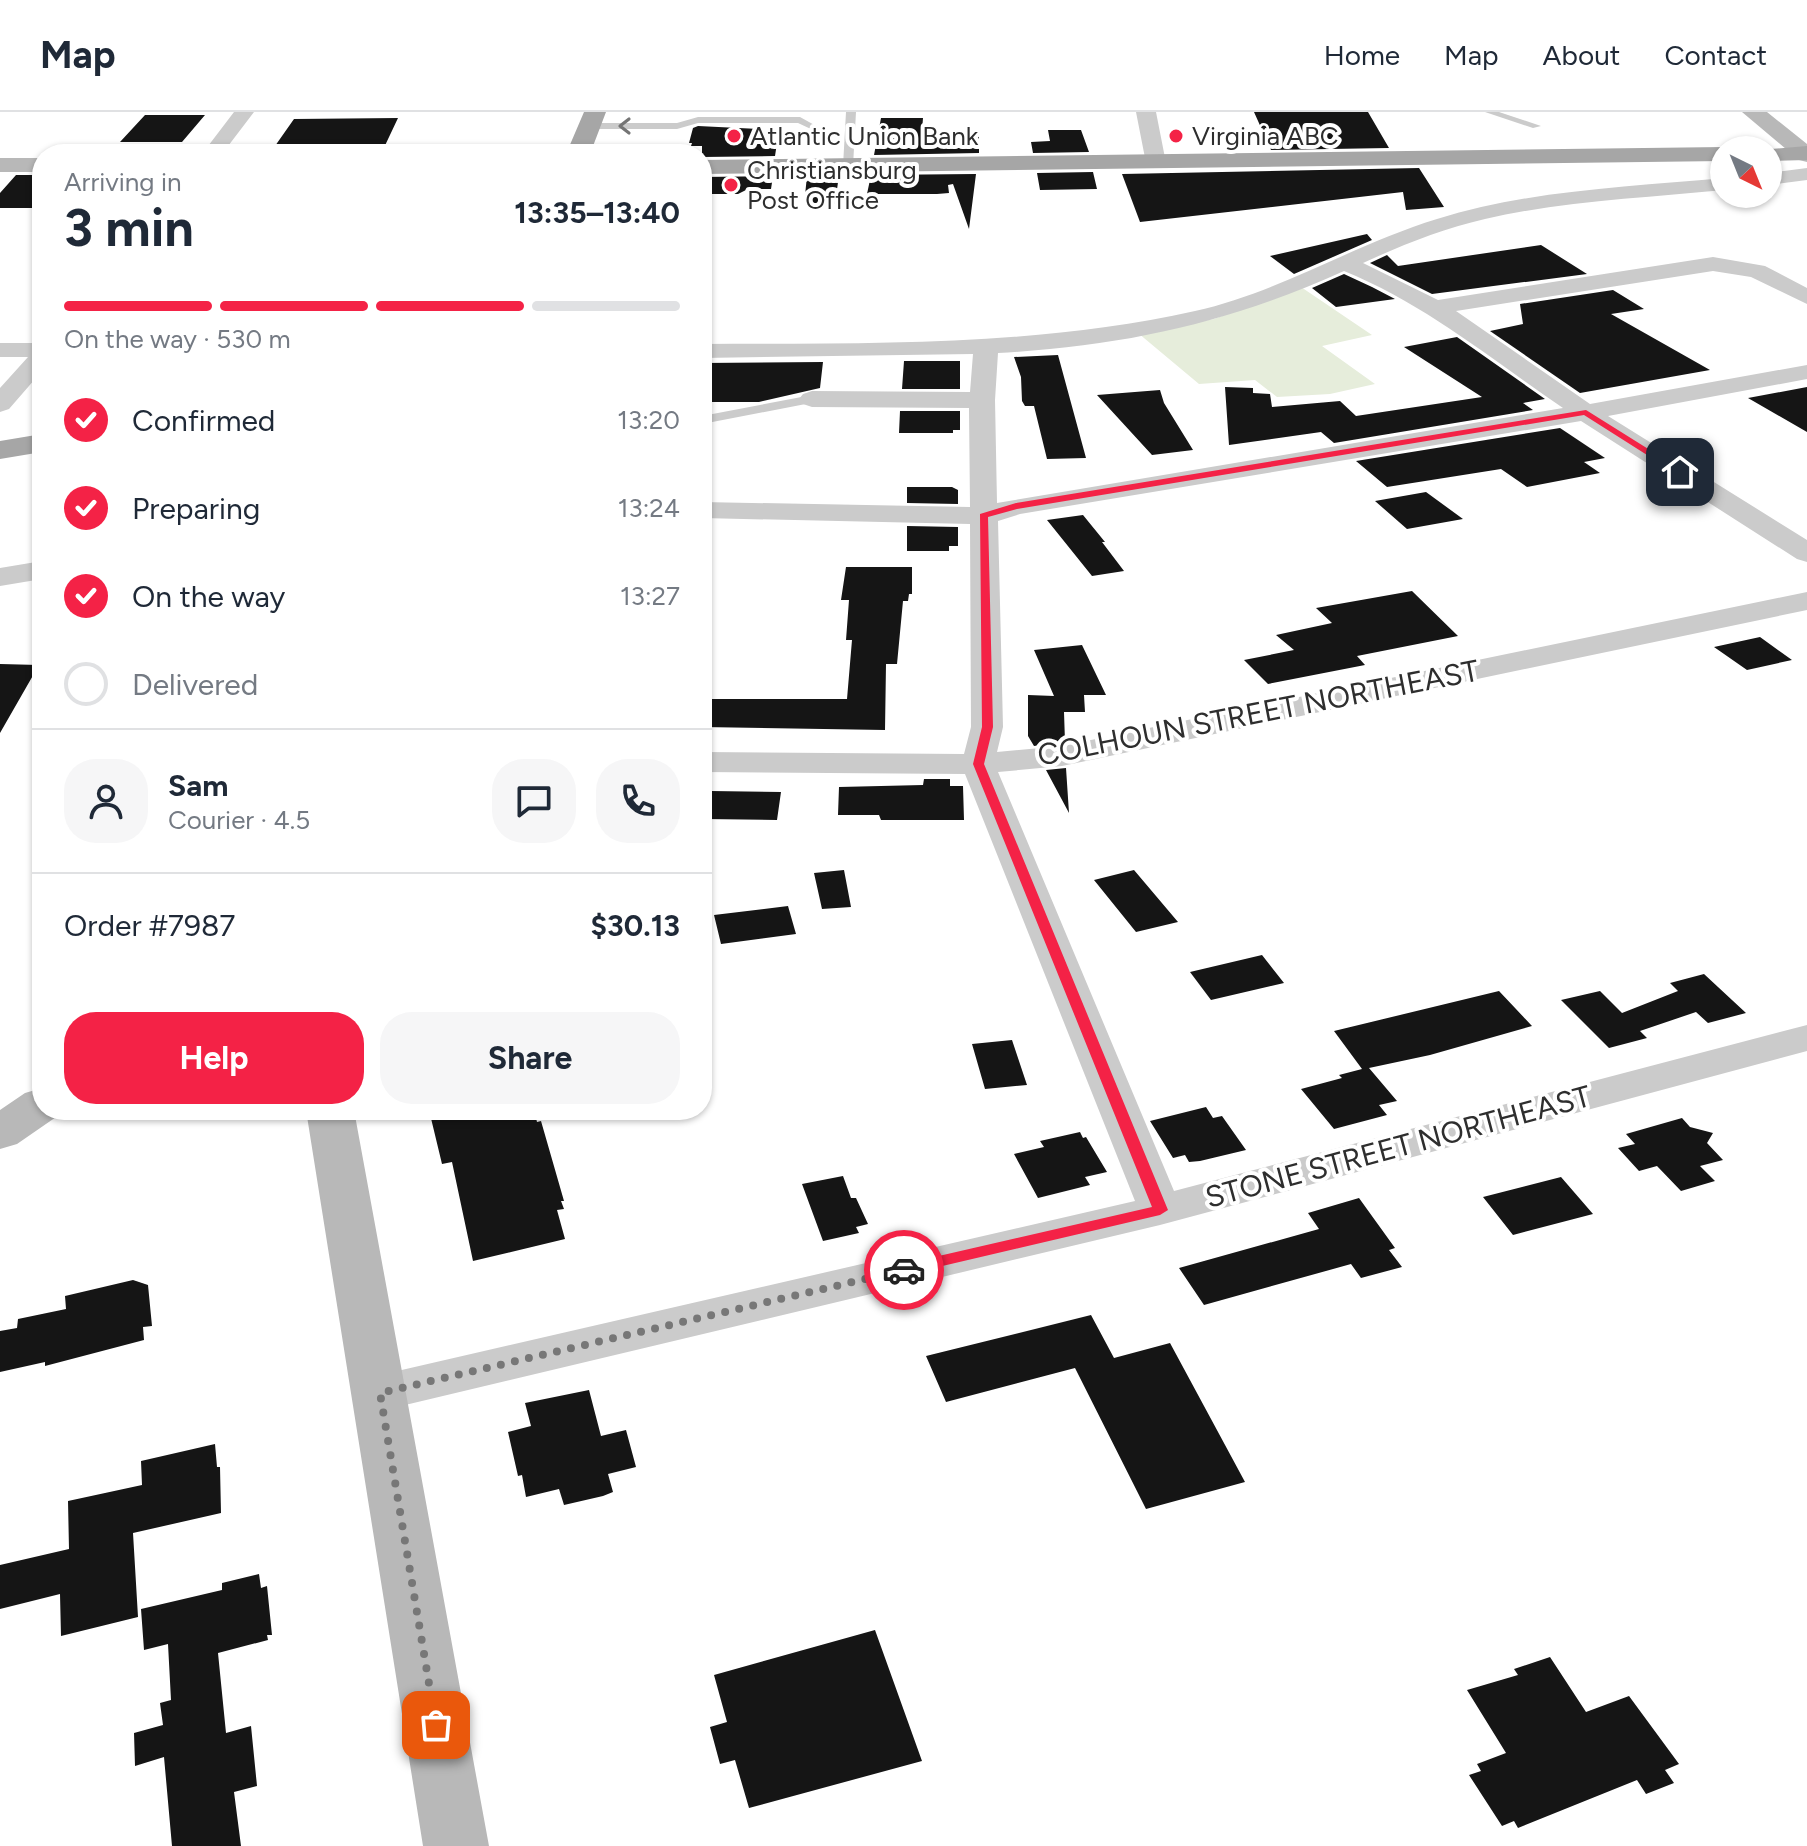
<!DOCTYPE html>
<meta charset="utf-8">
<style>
:root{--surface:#fff;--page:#f6f6f7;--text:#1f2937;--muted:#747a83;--line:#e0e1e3;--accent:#f42246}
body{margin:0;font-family:Figtree,sans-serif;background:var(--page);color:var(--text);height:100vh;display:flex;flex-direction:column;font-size:30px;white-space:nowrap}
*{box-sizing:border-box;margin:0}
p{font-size:26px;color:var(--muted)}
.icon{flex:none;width:44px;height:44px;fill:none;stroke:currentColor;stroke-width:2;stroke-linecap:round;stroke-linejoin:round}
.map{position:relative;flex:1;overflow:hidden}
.sheet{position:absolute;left:32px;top:32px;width:680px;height:976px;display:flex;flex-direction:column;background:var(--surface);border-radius:32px;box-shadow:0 2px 6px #0004}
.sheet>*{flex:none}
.needle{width:52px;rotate:137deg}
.fabs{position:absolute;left:1710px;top:24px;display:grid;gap:16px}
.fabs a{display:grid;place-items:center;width:72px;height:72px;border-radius:50%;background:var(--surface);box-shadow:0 2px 6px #0004;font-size:40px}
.pin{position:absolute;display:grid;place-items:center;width:68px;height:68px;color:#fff;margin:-34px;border-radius:16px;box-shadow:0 4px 12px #0006}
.courier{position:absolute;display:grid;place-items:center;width:80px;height:80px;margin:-40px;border:6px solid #f42246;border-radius:50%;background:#fff;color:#222;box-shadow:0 2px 10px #0007}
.head em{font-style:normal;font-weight:700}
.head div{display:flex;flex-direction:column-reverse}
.head{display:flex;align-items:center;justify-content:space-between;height:136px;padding:0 32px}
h1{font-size:52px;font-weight:700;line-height:60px}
.bar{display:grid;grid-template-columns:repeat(4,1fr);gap:12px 8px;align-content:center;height:96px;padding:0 32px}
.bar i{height:10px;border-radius:6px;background:var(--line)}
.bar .active{background:var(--accent)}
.bar p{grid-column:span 4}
.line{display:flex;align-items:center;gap:20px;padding:0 32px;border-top:2px solid var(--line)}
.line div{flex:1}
.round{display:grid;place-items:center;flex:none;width:84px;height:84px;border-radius:32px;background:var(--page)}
ol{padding:0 32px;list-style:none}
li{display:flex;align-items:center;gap:24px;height:88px}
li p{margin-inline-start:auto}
li .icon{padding:8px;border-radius:50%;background:var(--accent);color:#fff;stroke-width:4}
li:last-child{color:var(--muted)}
li i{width:44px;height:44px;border:4px solid var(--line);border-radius:50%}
.primary-button{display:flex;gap:16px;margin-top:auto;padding:16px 32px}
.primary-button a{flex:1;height:92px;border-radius:32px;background:var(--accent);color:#fff;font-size:32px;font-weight:700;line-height:92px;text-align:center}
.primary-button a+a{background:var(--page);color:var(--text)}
header{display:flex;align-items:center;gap:48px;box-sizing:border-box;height:112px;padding:0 40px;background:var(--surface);border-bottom:2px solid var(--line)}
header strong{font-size:38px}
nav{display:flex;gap:44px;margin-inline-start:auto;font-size:28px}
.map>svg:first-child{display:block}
.green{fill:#e6eddb}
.building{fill:#151515}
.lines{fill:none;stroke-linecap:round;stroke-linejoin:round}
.lane{fill:#cbcbcb;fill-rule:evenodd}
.street{fill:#cbcbcb;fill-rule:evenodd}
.secondary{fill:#b8b8b8;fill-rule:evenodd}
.primary{fill:#a6a6a6;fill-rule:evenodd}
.oneway{stroke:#757575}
.route{fill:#f42246}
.done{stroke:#777;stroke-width:8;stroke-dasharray:0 14.4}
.poi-dot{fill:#f42246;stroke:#fff;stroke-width:3}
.labels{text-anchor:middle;stroke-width:8;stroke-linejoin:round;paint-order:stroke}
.far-poi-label{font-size:26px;fill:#2e2e2e;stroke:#fff;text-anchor:start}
.street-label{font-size:30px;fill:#2e2e2e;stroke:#fff}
</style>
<header>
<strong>Map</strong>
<nav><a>Home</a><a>Map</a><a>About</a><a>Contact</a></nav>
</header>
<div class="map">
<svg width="1807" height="1734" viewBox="0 0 1807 1734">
<rect width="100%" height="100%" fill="#fff"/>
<path class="green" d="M 1301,175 L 1372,223 L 1322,234 L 1375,272 L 1330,282 L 1277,285 L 1255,268 L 1199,272 L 1138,221 L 1214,207 Z"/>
<path class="building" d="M 1254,0 L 1368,0 L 1389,36 L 1271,38 Z
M 145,3 L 205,3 L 182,30 L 120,30 Z
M 398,6 L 381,42 L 293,42 L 297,34 L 275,34 L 294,7 Z
M 881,6 L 923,6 L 922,19 L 979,22 L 979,41 L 874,43 Z
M 698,14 L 779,18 L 775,44 L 702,45 L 702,34 L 691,34 L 692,31 L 689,31 L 693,16 Z
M 1048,18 L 1081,18 L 1089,40 L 1033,41 L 1031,30 L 1050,29 Z
M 1419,56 L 1444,95 L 1406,98 L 1403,80 L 1140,110 L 1122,62 Z
M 1093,60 L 1097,77 L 1040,78 L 1037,61 Z
M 976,62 L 969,117 L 953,72 L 948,73 L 949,81 L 937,82 L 867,82 L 871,63 Z
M 16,63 L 42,63 L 42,96 L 0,96 L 0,81 Z
M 839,63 L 835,92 L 804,93 L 807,64 Z
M 773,64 L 771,77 L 748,77 L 738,82 L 702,82 L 702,65 Z
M 1367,122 L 1372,128 L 1294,162 L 1270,144 Z
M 1541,133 L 1587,162 L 1432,182 L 1370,151 L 1387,143 L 1398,154 Z
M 1344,162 L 1372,175 L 1395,187 L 1336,195 L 1312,176 Z
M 1613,178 L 1644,197 L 1611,202 L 1710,258 L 1580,281 L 1490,219 L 1523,212 L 1520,192 Z
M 1457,225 L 1545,287 L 1523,291 L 1533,298 L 1334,331 L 1321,320 L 1229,333 L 1225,275 L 1253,276 L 1253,281 L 1270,282 L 1272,295 L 1340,289 L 1356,304 L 1482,285 L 1404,235 Z
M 1058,243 L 1086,346 L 1047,347 L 1034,294 L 1025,294 L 1022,289 L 1021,265 L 1014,245 Z
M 904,249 L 960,249 L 960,277 L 902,277 Z
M 823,250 L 820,276 L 759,290 L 702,290 L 702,251 Z
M 1807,275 L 1807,320 L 1748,286 Z
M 1160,278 L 1164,291 L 1193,338 L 1152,343 L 1097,283 Z
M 900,299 L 960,299 L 960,318 L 953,318 L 953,321 L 899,321 Z
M 1560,316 L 1605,346 L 1584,350 L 1600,361 L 1527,375 L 1501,357 L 1387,375 L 1356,349 Z
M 907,375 L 952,375 L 958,378 L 958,392 L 907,391 Z
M 1426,380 L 1463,407 L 1407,417 L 1375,389 Z
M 1083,403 L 1105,430 L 1102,430 L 1124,459 L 1092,464 L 1047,408 Z
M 907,414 L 958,415 L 958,434 L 949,434 L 949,439 L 907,439 Z
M 846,455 L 912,455 L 912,482 L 909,482 L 908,489 L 903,489 L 897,552 L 886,552 L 885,618 L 702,615 L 702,587 L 847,587 L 852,528 L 846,528 L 849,488 L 841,488 Z
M 1412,479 L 1458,524 L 1357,544 L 1365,553 L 1268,572 L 1244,548 L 1294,538 L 1276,523 L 1332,511 L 1316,496 Z
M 1760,525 L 1792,548 L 1747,558 L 1714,535 Z
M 1082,533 L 1106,583 L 1084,583 L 1085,600 L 1064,600 L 1065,630 L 1034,634 L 1028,624 L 1028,583 L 1054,584 L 1034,538 Z
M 0,552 L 39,553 L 0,621 Z
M 1066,656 L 1069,701 L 1046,658 Z
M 924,667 L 950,667 L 950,674 L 963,674 L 964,708 L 881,708 L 879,703 L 838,703 L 839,675 L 923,673 Z
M 710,679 L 781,680 L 777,708 L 704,707 Z
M 844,758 L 851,795 L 822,797 L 814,761 Z
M 1134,758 L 1178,810 L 1136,820 L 1094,768 Z
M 788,794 L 796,822 L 721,832 L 714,803 Z
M 1262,843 L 1284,871 L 1211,888 L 1190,860 Z
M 1704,862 L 1746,901 L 1708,911 L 1696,900 L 1640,919 L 1647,926 L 1609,936 L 1561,888 L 1600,879 L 1622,901 L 1678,879 L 1670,871 Z
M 1499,879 L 1532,914 L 1430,943 L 1369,956 L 1397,989 L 1379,993 L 1387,1003 L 1334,1017 L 1301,977 L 1342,966 L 1339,963 L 1362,957 L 1334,919 Z
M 1012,928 L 1027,973 L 985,977 L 972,932 Z
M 1206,995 L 1213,1006 L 1222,1004 L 1246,1038 L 1200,1049 L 1189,1050 L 1185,1043 L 1173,1046 L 1150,1009 Z
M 429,998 L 461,998 L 463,1006 L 501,998 L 534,998 L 537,1010 L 541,1009 L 564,1089 L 561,1089 L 564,1097 L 557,1098 L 565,1127 L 473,1149 L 452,1050 L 442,1052 Z
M 1682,1006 L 1690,1015 L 1713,1021 L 1707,1031 L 1723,1048 L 1700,1054 L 1715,1069 L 1681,1079 L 1657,1054 L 1639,1059 L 1618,1036 L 1635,1032 L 1626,1022 Z
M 1080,1020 L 1083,1026 L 1086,1025 L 1107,1060 L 1085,1065 L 1090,1073 L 1038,1086 L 1014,1042 L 1044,1035 L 1040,1029 Z
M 843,1064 L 851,1086 L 856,1086 L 868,1112 L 856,1115 L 859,1121 L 823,1129 L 802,1072 Z
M 1561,1065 L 1593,1102 L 1513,1123 L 1483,1085 Z
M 1359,1086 L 1395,1136 L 1389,1138 L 1402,1155 L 1361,1166 L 1351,1152 L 1204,1193 L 1179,1156 L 1319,1117 L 1308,1101 Z
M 133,1168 L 148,1173 L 152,1214 L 143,1215 L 144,1228 L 45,1254 L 45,1250 L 0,1260 L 0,1219 L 17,1216 L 18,1207 L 66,1197 L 65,1184 Z
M 1091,1203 L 1114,1246 L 1170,1231 L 1245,1370 L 1146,1397 L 1075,1256 L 946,1290 L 926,1244 Z
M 589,1278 L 601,1324 L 626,1318 L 636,1355 L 608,1362 L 613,1380 L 603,1384 L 564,1393 L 559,1377 L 526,1385 L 522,1363 L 518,1364 L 508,1320 L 531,1314 L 525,1291 Z
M 215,1332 L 217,1355 L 220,1355 L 221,1401 L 133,1421 L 138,1505 L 61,1524 L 60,1482 L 0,1497 L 0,1453 L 69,1437 L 68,1389 L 142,1373 L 141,1349 Z
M 259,1462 L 261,1476 L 267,1474 L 272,1523 L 267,1523 L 268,1528 L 218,1541 L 226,1621 L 251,1614 L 257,1674 L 234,1680 L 241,1734 L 172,1734 L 164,1645 L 135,1654 L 134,1621 L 163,1613 L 160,1591 L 171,1588 L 168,1532 L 144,1538 L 141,1497 L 222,1478 L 222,1471 Z
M 875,1518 L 922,1649 L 749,1696 L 735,1648 L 720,1652 L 710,1615 L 727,1610 L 714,1563 Z
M 1550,1545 L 1586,1600 L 1629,1584 L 1679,1652 L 1665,1658 L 1674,1671 L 1646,1682 L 1637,1668 L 1518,1716 L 1514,1709 L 1502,1714 L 1469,1663 L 1481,1659 L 1477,1652 L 1506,1641 L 1467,1578 L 1518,1563 L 1514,1557 Z"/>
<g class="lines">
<path class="lane" d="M 846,0 L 856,0 L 853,54 L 848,57 L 843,54 Z
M 1485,0 L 1499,0 L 1541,14 L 1533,16 Z
M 698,5 L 800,5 L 818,15 L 813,18 L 798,11 L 698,11 L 677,17 L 590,17 L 585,14 L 590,11 L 677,11 Z
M 812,283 L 816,284 L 816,290 L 702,312 L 702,304 Z"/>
<path class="street" d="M 234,0 L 254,0 L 222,42 L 202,42 Z
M 1136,0 L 1156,0 L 1166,51 L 1163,55 L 1149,55 L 1146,51 Z
M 1807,56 L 1807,68 L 1768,73 L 1768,61 Z
M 1724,66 L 1724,78 C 1644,86 1563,89 1485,107 C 1442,117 1402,133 1363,151 L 1438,188 L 1713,145 L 1765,154 L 1807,176 L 1807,192 L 1751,165 L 1713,159 L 1456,199 L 1590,292 L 1807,253 L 1807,267 L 1608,304 L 1807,428 L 1807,450 L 1797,447 L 1581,309 L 1020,402 L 998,409 L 1003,615 L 997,640 L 1062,634 L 1807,480 L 1807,498 L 1062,654 L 998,660 L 1174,1079 L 1807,913 L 1807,939 L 1160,1113 L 380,1299 L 363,1294 L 356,1281 L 363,1268 L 380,1263 L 1135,1089 L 965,662 L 702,660 L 702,640 L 964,642 L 971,615 L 970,412 L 702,406 L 702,390 L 970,395 L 969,296 L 812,295 L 803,292 L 799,287 L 803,282 L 812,279 L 970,280 L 973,242 L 702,246 L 702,232 C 867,231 1033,235 1195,199 C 1280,180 1355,132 1437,107 C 1530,78 1628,75 1724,66 ZM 1344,159 C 1425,192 1491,247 1563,296 L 997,391 L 995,288 L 998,241 C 1124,234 1229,211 1344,159 Z
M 0,231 L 42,231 L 42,259 L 9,297 L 0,300 L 0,276 L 28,245 L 0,245 Z
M 42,449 L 42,467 L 0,474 L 0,456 Z"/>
<path class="secondary" d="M 1742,0 L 1767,0 L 1807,32 L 1807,50 L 1799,48 Z
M 0,46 L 42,46 L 42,60 L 0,60 Z
M 42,976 L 42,998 L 62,998 L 59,1003 L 17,1032 L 0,1037 L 0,998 L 25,981 Z
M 306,998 L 354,998 L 489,1734 L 423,1734 Z"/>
<path class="primary" d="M 584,0 L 606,0 L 590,42 L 566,42 Z
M 1807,34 L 1807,48 L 1768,49 L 1768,38 L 1759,38 Z
M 1724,35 L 1733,38 L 1724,38 L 1724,49 L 702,62 L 702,48 Z
M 42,322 L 42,340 L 0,347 L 0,329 Z"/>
</g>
<defs><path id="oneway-chevron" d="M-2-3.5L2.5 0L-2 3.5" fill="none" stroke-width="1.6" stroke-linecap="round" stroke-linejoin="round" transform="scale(2)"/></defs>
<use class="oneway" href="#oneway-chevron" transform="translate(625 14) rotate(180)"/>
<path class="route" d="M 1586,298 L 1685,360 L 1677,362 L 1584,303 L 1017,397 L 988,405 L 993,615 L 984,652 L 1168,1098 L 1160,1103 L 904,1163 L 898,1162 L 898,1154 L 904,1152 L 1152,1095 L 973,652 L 982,615 L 980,402 L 1016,391 Z"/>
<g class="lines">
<path class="done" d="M 436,1613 L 380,1281 L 904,1158"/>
</g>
<g class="poi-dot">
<circle cx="734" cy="24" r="8"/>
<circle cx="1176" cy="24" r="8"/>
<circle cx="731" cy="73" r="8"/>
</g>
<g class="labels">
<g class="far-poi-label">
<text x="750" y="33">Atlantic Union Bank</text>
<text x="1192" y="33">Virginia ABC</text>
<text x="747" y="67">Christiansburg<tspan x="747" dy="30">Post Office</tspan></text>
</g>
<g class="street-label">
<text transform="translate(1258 601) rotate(-11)" y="10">COLHOUN STREET NORTHEAST</text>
<text transform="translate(1398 1035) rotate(-15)" y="10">STONE STREET NORTHEAST</text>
</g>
</g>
</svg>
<div class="fabs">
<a><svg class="needle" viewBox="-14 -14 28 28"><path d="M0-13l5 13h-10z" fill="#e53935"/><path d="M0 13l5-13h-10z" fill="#747a83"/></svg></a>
</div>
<div class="pin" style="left:436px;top:1613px;background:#ea580c"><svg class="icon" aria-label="bag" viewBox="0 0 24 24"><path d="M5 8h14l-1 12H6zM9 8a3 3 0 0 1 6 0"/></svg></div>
<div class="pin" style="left:1680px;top:360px;background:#1f2937"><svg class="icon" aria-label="home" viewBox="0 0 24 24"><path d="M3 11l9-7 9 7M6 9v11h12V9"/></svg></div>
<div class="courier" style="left:904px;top:1158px"><svg class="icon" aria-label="car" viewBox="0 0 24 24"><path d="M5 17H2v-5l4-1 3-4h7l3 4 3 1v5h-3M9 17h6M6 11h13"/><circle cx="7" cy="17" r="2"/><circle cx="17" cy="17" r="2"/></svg></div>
<section class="sheet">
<div class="head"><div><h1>3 min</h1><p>Arriving in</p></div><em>13:35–13:40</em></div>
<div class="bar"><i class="active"></i><i class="active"></i><i class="active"></i><i></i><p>On the way · 530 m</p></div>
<ol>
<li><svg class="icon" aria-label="check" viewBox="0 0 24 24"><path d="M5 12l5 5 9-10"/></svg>Confirmed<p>13:20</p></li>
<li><svg class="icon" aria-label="check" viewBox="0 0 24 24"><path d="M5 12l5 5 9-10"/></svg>Preparing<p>13:24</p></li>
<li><svg class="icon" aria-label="check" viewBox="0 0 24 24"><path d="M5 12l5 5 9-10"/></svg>On the way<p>13:27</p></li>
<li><i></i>Delivered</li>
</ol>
<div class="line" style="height:144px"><a class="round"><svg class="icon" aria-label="person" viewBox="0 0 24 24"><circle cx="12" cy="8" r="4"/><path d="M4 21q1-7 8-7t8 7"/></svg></a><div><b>Sam</b><p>Courier · 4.5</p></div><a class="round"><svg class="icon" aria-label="chat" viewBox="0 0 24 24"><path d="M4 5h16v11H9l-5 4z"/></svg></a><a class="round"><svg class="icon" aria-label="phone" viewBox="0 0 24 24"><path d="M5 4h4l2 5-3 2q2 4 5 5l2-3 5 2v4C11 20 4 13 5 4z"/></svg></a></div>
<div class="line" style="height:104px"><div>Order #7987</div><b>$30.13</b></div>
<div class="primary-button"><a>Help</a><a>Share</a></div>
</section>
</div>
